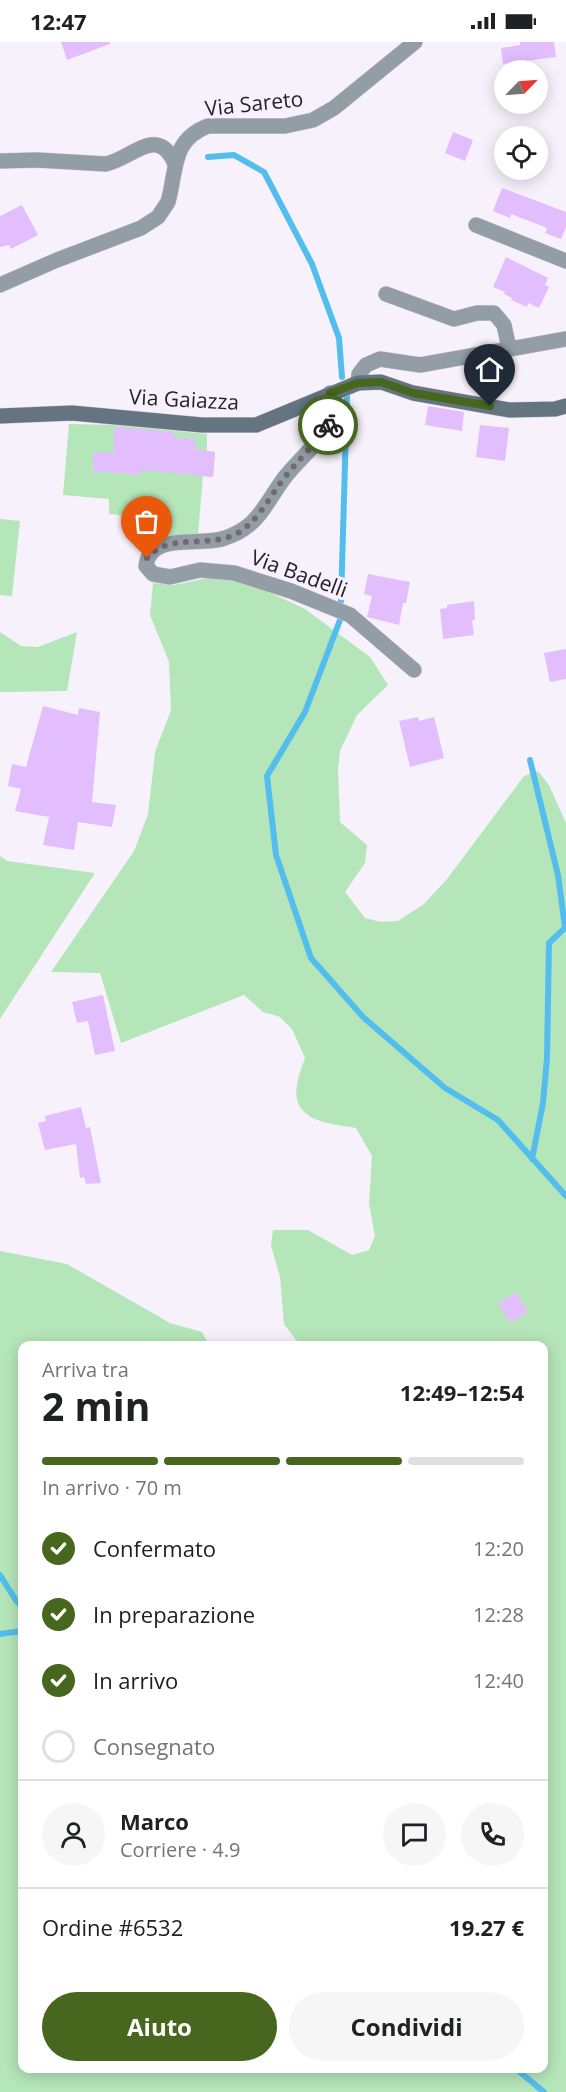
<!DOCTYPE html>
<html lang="it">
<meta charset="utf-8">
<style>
:root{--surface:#fff;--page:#f6f6f6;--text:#202124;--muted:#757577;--line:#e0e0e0;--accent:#46671d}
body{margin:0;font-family:"Open Sans",sans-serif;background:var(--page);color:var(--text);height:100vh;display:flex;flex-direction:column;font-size:22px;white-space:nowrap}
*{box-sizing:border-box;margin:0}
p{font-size:20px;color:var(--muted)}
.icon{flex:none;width:33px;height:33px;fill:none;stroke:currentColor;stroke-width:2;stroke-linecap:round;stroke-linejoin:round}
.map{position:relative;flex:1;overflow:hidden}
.sheet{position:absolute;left:18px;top:1299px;width:530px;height:732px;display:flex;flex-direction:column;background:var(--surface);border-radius:12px;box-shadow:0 3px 15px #0003}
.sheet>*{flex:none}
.needle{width:39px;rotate:65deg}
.controls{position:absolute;left:494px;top:18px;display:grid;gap:12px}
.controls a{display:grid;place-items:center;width:54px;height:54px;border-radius:50%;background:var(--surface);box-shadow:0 3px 15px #0003;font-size:30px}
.pin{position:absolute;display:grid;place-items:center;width:51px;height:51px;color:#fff;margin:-62px -26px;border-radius:50% 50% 50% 0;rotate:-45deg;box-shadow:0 0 6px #0007}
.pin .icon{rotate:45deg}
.courier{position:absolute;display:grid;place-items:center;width:60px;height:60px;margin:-30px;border:4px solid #46671d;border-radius:50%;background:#fff;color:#222;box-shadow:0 2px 8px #0007}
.head em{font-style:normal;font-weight:700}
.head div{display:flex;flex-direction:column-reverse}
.head{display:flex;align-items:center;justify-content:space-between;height:102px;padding:0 24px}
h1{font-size:39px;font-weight:700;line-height:45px}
.bar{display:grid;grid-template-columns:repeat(4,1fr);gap:9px 6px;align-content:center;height:72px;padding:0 24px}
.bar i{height:8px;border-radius:4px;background:var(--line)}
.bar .selected{background:var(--accent)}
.bar p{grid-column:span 4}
.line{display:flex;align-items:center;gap:15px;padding:0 24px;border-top:2px solid var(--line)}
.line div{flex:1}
.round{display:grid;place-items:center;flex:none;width:63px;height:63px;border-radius:32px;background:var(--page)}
ol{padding:0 24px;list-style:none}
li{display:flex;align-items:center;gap:18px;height:66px}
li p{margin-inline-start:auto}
li .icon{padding:6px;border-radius:50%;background:var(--accent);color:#fff;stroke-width:4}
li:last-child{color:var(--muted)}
li i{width:33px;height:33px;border:3px solid var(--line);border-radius:50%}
.primary-button{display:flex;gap:12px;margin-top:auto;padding:12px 24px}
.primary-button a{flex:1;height:69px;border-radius:36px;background:var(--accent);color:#fff;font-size:24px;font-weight:700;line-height:69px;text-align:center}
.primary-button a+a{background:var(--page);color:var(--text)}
.status{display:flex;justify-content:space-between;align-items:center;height:42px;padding:0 30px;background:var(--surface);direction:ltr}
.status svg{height:16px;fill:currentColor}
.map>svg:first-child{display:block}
.green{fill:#b5e6b9}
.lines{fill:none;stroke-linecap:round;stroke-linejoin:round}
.stream{stroke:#53beee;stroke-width:6}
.building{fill:#e2befe}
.minor-casing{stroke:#d2ccd7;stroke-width:16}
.secondary-casing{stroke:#d2ccd7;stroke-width:16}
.minor{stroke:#939da6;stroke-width:15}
.secondary{stroke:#657481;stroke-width:15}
.done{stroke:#706a75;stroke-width:6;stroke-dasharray:0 10.8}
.route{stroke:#46671d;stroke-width:8}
.labels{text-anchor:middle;stroke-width:6;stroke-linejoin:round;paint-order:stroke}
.street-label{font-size:21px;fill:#28222c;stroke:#f7f1fc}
</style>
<div class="status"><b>12:47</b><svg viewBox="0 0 49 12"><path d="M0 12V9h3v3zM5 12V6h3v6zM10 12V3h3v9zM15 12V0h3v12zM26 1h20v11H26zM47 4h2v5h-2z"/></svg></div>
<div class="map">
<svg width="566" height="2050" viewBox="0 0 566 2050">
<rect width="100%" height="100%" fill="#f7f1fc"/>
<path class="green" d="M 69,382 L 114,383 L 207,392 L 207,409 L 215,410 L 213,435 L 203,434 L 198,492 L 165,495 L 165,478 L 109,472 L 109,457 L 63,453 Z
M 0,477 L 20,479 L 12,554 L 0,553 Z
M 212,535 L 250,541 L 305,567 L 370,615 L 388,643 L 357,673 L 340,709 L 338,726 L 340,780 L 367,803 L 365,821 L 345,850 L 365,876 L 381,880 L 398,879 L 424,862 L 447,837 L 524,734 L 538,729 L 549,743 L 566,781 L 566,2050 L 0,2050 L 0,1209 L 67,1222 L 170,1281 L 202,1290 L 209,1303 L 22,1304 L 22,2026 L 543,2026 L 543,1304 L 300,1303 L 284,1282 L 280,1235 L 271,1204 L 273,1188 L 308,1188 L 352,1213 L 369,1208 L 375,1194 L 369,1162 L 372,1114 L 356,1086 C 332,1082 290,1080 297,1043 C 298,1034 302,1025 305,1016 L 292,987 L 280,975 L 263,970 L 244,953 L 121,1001 L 100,931 L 51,930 L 134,809 L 148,772 L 155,710 L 171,668 L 169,620 L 150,573 L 153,541 L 174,543 Z
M 0,590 L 21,604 L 38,605 L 77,590 L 67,649 L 0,650 Z
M 0,814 L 7,819 L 95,831 L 0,977 Z"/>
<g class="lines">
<path class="stream" d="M 208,115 L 234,113 L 264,130 L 312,222 L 339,296 L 342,335
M 341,559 L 347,353
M 340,578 L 305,670 L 267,734 L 276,813 L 311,916 L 363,975 L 445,1046 L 498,1078 L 566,1154
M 530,718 L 558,833 L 565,885
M 532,1117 L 543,1061 L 547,1016 L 549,901 L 566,885
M 0,1533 L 15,1557 L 22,1565
M 0,1592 L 22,1589
M 515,2026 L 544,2050"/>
</g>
<path class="building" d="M 61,0 L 110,0 L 110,2 L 67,18 Z
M 520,0 L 554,0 L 556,15 L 503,22 L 501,6 L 520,3 Z
M 453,90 L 473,98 L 465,119 L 445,111 Z
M 502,146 L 566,170 L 566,185 L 561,197 L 545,191 L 547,186 L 511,172 L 510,176 L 493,169 Z
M 22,163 L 38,193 L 11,207 L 9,203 L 0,205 L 0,174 Z
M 506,215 L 548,236 L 545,243 L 549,245 L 539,266 L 528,261 L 527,265 L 511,258 L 512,256 L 504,252 L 505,250 L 493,245 Z
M 428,364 L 464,370 L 462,389 L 425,383 Z
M 480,383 L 509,386 L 505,419 L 476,415 Z
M 114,385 L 173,390 L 173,395 L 196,397 L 195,407 L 215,410 L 213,435 L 141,428 L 141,433 L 93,429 L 93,410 L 114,411 Z
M 368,532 L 410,540 L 406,561 L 403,561 L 399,583 L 367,575 L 372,554 L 364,552 Z
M 474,559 L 475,578 L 472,578 L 474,593 L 443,597 L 440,567 L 447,566 L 447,563 Z
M 566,607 L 566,637 L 550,640 L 544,611 Z
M 43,664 L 78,673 L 79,666 L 100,670 L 92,760 L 116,763 L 112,785 L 78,780 L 74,808 L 43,803 L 49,775 L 15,769 L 21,747 L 8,744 L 12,722 L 26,725 Z
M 418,675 L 419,679 L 434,675 L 444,716 L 410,725 L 399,679 Z
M 103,953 L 115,1009 L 95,1013 L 88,979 L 77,981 L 72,960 Z
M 81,1065 L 86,1086 L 90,1085 L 101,1141 L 86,1142 L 84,1135 L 80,1136 L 76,1102 L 45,1108 L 38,1081 L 46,1079 L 45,1074 Z
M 516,1250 L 528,1270 L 510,1281 L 498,1261 Z"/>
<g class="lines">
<defs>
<path id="minor" d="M 0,119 L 37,118 L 106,122 C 133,116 158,82 175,122
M 476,183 L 566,219
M 0,243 L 57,218 L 141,186 L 158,175 L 168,160 C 177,128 171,98 208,84 L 285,84 L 313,78 L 334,66 L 415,0
M 386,252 L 454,277 L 477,271 L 494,271 L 504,283 L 509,306
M 358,341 L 359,332 L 366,323 L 380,317 L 420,323 L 566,297
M 330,351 C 332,359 335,365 332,373 C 325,397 300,416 285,435 C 274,449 263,472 249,483 C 243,488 234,493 225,496 C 203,505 150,489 146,524 L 153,532 L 170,535 L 200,528 L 234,531 L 291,549 L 350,573 L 414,628"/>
<path id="secondary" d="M 0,374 L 72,371 L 202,383 L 256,383 L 358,341 L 381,340 L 413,351 L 510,368 L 555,367 L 566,364"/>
</defs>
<use href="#minor" class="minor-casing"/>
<use href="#secondary" class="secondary-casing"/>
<use href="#minor" class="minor"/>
<use href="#secondary" class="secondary"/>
</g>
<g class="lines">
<path class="done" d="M 147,516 C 170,490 209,507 238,491 C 259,478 270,454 285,435 C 298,419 312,404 325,389 L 328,383"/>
<path class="route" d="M 328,383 L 334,365 L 330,351 L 358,341 L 381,340 L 413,351 L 490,364"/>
</g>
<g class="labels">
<g class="street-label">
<text transform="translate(254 62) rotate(-6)" y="7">Via Sareto</text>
<text transform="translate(184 358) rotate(3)" y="7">Via Gaiazza</text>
<text transform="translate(299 532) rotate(20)" y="7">Via Badelli</text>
</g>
</g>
</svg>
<div class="controls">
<a><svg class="needle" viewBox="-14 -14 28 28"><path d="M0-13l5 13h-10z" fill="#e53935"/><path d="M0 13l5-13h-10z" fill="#757577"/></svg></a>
<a><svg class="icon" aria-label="locate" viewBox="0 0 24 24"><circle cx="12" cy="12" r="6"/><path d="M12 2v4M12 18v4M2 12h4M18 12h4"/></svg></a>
</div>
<div class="pin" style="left:147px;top:516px;background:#ea580c"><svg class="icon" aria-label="bag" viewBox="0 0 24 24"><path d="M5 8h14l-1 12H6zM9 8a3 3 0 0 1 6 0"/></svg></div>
<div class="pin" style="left:490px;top:364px;background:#1f2937"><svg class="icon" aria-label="home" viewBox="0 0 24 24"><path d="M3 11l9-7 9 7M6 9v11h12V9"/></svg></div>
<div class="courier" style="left:328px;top:383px"><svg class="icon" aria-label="bike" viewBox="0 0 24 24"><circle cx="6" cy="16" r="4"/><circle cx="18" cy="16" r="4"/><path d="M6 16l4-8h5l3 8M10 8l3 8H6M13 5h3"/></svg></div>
<section class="sheet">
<div class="head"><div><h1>2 min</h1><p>Arriva tra</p></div><em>12:49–12:54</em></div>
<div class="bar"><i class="selected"></i><i class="selected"></i><i class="selected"></i><i></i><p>In arrivo · 70 m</p></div>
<ol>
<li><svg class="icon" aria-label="check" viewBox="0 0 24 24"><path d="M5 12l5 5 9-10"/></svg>Confermato<p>12:20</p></li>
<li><svg class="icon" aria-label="check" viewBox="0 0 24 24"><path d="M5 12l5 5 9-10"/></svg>In preparazione<p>12:28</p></li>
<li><svg class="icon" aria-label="check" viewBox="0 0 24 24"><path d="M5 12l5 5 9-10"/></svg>In arrivo<p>12:40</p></li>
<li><i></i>Consegnato</li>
</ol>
<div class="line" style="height:108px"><a class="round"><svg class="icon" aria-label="person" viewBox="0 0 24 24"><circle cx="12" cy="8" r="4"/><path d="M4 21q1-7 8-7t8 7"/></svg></a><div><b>Marco</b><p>Corriere · 4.9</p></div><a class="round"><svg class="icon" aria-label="chat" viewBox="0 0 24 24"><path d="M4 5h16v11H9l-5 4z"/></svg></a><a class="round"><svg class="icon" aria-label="phone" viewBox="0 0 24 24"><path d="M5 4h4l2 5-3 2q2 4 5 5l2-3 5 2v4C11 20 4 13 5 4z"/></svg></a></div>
<div class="line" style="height:78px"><div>Ordine #6532</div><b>19.27 €</b></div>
<div class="primary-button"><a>Aiuto</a><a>Condividi</a></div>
</section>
</div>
